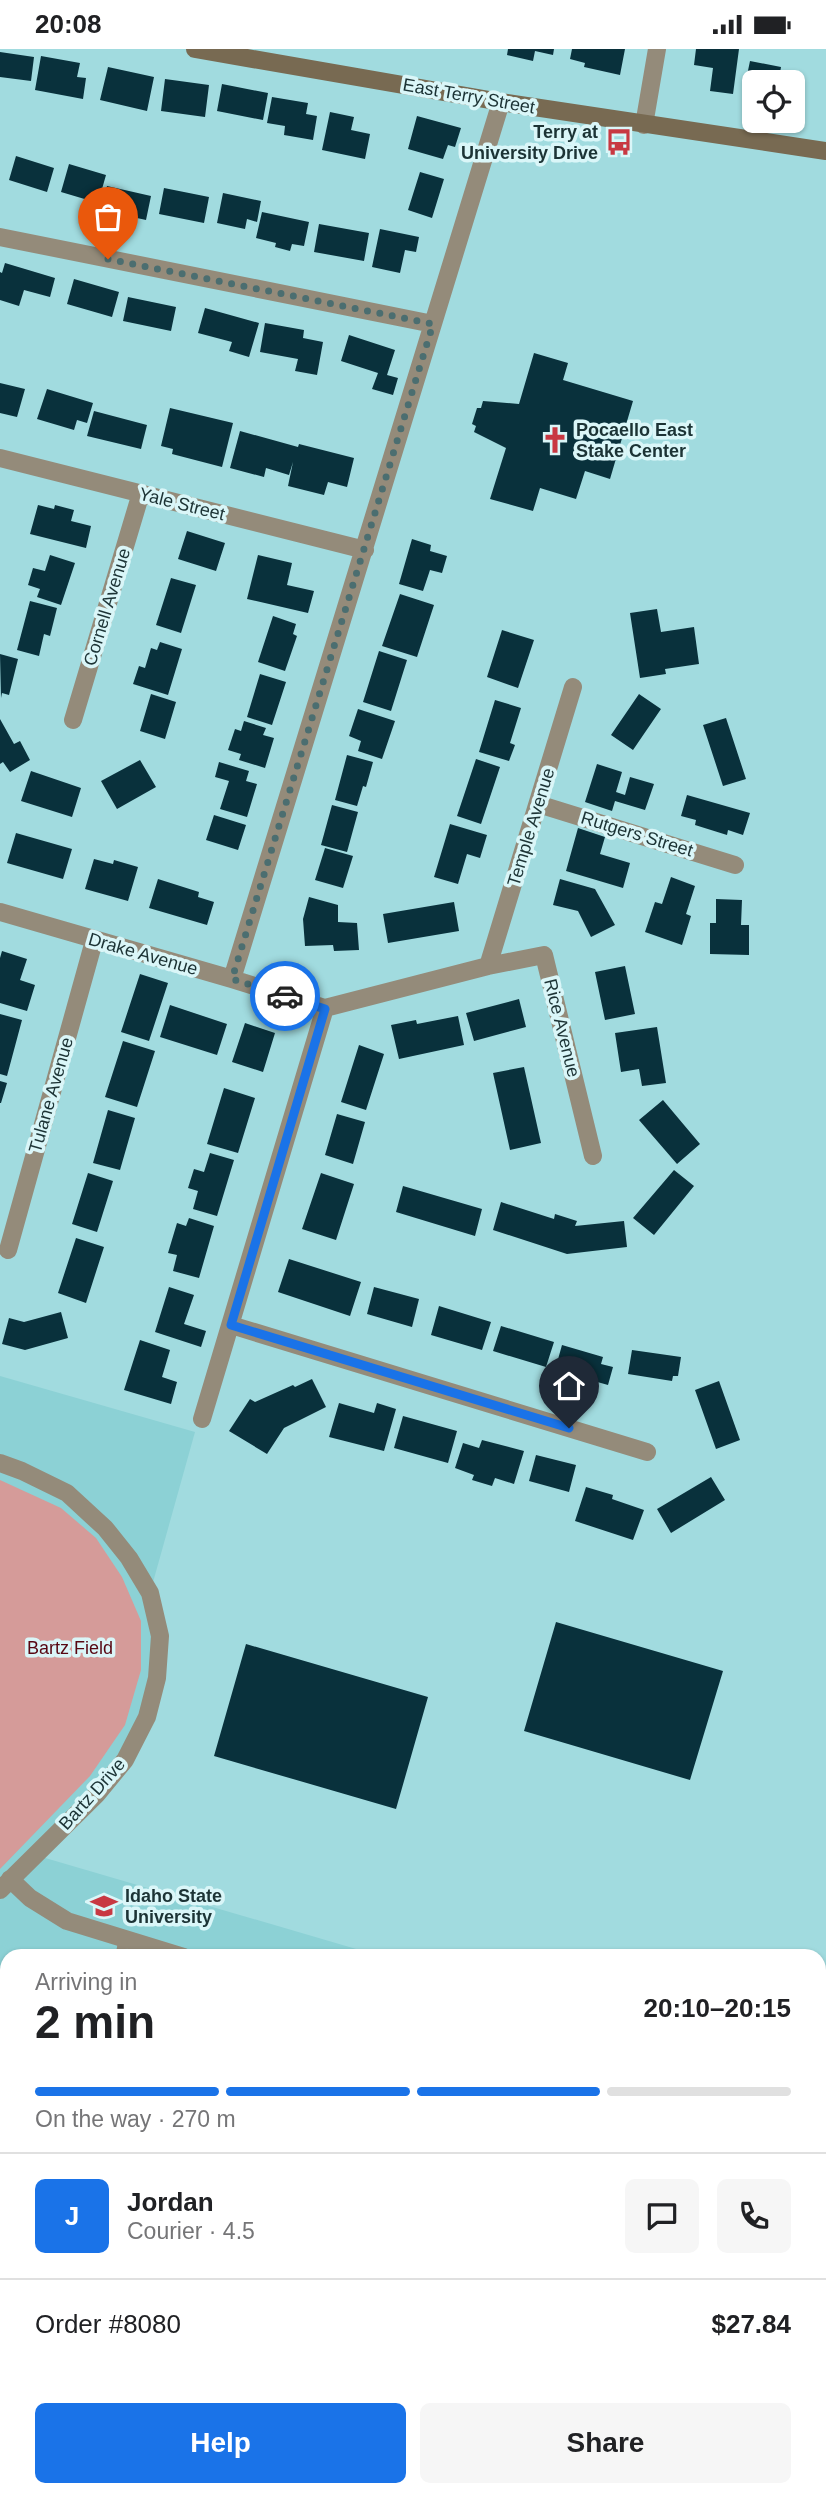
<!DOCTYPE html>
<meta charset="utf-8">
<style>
:root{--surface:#fff;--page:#f6f6f6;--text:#202124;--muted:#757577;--line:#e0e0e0;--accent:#1a73e8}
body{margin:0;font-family:Helvetica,sans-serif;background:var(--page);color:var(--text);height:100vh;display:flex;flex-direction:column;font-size:26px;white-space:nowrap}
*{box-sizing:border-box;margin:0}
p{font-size:23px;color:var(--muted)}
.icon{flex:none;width:38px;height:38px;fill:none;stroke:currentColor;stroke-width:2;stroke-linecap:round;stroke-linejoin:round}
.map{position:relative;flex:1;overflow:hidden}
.side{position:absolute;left:0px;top:1900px;width:826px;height:548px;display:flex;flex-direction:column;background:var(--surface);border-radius:21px 21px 0 0;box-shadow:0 2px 5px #0004}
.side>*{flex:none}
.fabs{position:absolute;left:742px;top:21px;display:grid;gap:14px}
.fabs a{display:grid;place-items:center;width:63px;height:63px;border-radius:10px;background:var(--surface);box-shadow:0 2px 5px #0004;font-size:35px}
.pin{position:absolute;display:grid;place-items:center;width:60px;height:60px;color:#fff;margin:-72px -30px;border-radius:50% 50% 50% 0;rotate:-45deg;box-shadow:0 0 7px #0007}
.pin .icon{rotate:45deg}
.courier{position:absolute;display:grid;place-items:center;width:70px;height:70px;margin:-35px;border:5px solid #1a73e8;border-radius:50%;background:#fff;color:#222;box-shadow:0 2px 9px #0007}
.headline em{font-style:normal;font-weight:800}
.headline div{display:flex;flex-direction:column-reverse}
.headline{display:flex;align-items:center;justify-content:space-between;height:119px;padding:0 35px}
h1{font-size:46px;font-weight:800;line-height:52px}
.bar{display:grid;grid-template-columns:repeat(4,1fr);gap:10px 7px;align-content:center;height:84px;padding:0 35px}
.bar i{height:9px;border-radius:5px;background:var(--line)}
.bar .selected{background:var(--accent)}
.bar p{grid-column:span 4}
.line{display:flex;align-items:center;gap:18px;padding:0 35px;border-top:2px solid var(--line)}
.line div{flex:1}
.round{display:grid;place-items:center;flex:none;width:74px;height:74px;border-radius:10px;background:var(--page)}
.primary-button{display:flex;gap:14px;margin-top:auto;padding:14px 35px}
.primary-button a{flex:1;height:80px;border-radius:10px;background:var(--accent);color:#fff;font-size:28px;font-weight:800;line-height:80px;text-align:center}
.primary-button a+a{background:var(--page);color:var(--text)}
.status{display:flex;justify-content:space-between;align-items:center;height:49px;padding:0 35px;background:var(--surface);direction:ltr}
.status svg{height:19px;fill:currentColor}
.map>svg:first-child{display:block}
.built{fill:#8cd1d5}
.green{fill:#d59b99}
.building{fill:#09313c}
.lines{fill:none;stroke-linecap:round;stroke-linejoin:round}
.lane{stroke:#948b7a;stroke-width:10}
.street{stroke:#948b7a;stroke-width:18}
.secondary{stroke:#786a52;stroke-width:18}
.done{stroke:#4b6e70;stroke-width:7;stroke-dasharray:0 12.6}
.route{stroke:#1a73e8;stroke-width:9}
.labels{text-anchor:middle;stroke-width:7;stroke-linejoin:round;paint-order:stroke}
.street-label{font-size:18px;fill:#1c3335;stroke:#daf6f8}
.poi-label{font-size:18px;font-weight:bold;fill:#1c3335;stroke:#daf6f8;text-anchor:start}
.park-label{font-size:18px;fill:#570712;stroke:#daf6f8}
</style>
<div class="status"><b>20:08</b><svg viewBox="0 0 49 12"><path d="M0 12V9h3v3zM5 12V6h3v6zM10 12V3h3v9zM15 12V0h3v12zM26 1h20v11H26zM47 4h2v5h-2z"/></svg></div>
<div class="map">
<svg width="826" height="2447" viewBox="0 0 826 2447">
<rect width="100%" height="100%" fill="#a1dbdf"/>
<path class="built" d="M 0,1327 L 195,1383 L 150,1544 L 157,1629 L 125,1711 L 35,1806 L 380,1907 L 7,1908 L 7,2441 L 748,2441 L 748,2447 L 0,2447 Z"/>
<path class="green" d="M 0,1431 L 61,1459 L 96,1489 L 122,1528 L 141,1572 L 141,1621 L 125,1676 L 90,1727 L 0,1820 Z"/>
<path class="building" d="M 508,0 L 554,0 L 553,6 L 535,2 L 533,12 L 507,6 Z
M 572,0 L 625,0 L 620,26 L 584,18 L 585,14 L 570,10 Z
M 696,0 L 739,0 L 733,45 L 710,42 L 713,19 L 694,16 Z
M 0,3 L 34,8 L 31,32 L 0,28 Z
M 41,7 L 80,14 L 77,28 L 86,29 L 83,50 L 35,41 Z
M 750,12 L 781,18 L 780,24 L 798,27 L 794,46 L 793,33 L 754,33 L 754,38 L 745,36 Z
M 108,18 L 154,28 L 147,62 L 100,51 Z
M 165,30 L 209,36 L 205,68 L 161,62 Z
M 222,35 L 268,44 L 263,71 L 217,62 Z
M 272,48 L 308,54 L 306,65 L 317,67 L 313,91 L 284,86 L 285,77 L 267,74 Z
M 330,63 L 354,68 L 351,81 L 370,85 L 365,110 L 322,101 Z
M 417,67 L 461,79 L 455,98 L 448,96 L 443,110 L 408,100 Z
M 16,107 L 54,119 L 47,143 L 9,131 Z
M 69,115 L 106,126 L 98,154 L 61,143 Z
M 420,123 L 444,130 L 432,169 L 408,161 Z
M 107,137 L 151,147 L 146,171 L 101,161 Z
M 164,139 L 209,148 L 204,174 L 159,165 Z
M 223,144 L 261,152 L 257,173 L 247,170 L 245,180 L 217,174 Z
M 262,163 L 309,173 L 304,197 L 292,195 L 290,202 L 275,198 L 276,194 L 256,189 Z
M 319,175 L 369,184 L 364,212 L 314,203 Z
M 380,180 L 419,188 L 416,203 L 405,201 L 400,224 L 372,218 Z
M 5,214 L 55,229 L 50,248 L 24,241 L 19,257 L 0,251 L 0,223 L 2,224 Z
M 74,230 L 119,243 L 112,268 L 67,255 Z
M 128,248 L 176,258 L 171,282 L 123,272 Z
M 205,259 L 259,274 L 249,308 L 229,302 L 232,293 L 198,284 Z
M 265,274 L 304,281 L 303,289 L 323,293 L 317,326 L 295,322 L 298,310 L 260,303 Z
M 349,286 L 395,301 L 387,326 L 398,329 L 393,346 L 372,340 L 378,324 L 341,312 Z
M 534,304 L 568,314 L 563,331 L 633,352 L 610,430 L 585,422 L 576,450 L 540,439 L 533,462 L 490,450 L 506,399 L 474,383 L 476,377 L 472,375 L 477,359 L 481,359 L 483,352 L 519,355 Z
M 0,334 L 25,340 L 17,368 L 0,364 Z
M 47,340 L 93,354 L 87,374 L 77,371 L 74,381 L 37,370 Z
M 170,359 L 233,374 L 222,418 L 172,405 L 173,400 L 161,397 Z
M 94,362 L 147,376 L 141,400 L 87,387 Z
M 240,382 L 298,398 L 299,395 L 354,409 L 347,438 L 328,433 L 324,446 L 288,437 L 293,413 L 289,426 L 266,419 L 264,428 L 230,419 Z
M 38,456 L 54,460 L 55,456 L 74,461 L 71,472 L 91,477 L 86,499 L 30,485 Z
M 187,482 L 225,494 L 216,522 L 178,510 Z
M 412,490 L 431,496 L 430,502 L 447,507 L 442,524 L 430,521 L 423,542 L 399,535 Z
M 50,506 L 75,514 L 61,556 L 37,548 L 40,540 L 28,536 L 33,519 L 45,522 Z
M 258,506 L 292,514 L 287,536 L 314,542 L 308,564 L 247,550 Z
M 171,529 L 196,536 L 181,584 L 156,576 Z
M 400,545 L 434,556 L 417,608 L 382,597 Z
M 30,552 L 57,559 L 50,587 L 44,585 L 39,607 L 17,601 Z
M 657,560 L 661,583 L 694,578 L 699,615 L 665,620 L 666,625 L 640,629 L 630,564 Z
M 273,567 L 296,575 L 293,585 L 297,587 L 285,622 L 258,613 Z
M 502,581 L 534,591 L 518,639 L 487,628 Z
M 160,593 L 182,600 L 168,646 L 133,635 L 139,617 L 145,619 L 151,599 L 157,601 Z
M 379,602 L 407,611 L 391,662 L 363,653 Z
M 0,605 L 18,610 L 9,646 L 2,644 L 1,649 Z
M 260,625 L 286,633 L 272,676 L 247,668 Z
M 151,645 L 176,653 L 165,690 L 140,682 Z
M 639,645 L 661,660 L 633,701 L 611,686 Z
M 495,651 L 521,659 L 510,694 L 515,696 L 509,712 L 479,703 Z
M 358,660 L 395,672 L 382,710 L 358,702 L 361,692 L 349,687 Z
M 726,669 L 746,730 L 723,737 L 703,676 Z
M 0,670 L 14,695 L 20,692 L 30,711 L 10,723 L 3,713 L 0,715 Z
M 244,672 L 266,679 L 263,686 L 274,689 L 265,719 L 239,711 L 241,705 L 228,701 L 235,680 L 241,682 Z
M 347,706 L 373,713 L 366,738 L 363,737 L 357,757 L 335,751 Z
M 476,710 L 500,718 L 481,775 L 457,767 Z
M 140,711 L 156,738 L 117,760 L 101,732 Z
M 219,713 L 249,722 L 246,732 L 257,735 L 247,768 L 220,760 L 229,732 L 215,728 Z
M 597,715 L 622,723 L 616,743 L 625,746 L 630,728 L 654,735 L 645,761 L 615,752 L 612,762 L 585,753 Z
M 31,722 L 81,739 L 72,768 L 21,752 Z
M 687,746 L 750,764 L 743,786 L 728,781 L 727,786 L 695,776 L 696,771 L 681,767 Z
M 332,756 L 358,763 L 347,803 L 321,796 Z
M 214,766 L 246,776 L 238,801 L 206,791 Z
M 450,775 L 487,786 L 480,809 L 467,805 L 458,835 L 434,828 Z
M 578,779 L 605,788 L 600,805 L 630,814 L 623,839 L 566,822 Z
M 16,784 L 72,800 L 63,830 L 7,814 Z
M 325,799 L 353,807 L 343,839 L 315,831 Z
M 94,810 L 113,815 L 114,811 L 138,818 L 128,852 L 85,840 Z
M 671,828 L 695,837 L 686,865 L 691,867 L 682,896 L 645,883 L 655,853 L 662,855 Z
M 158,830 L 199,843 L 198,848 L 214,853 L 207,876 L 149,859 Z
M 560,830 L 595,840 L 615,876 L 591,888 L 578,862 L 553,856 Z
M 309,848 L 338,856 L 338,873 L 357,874 L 359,901 L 334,902 L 333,896 L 305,897 L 303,870 Z
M 716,850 L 742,851 L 741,876 L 749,876 L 749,906 L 710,905 L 710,874 L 716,874 Z
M 454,853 L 459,882 L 388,894 L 383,865 Z
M 2,902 L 27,910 L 20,931 L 35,936 L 27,962 L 0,954 L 0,909 Z
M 625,917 L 635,965 L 605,971 L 595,923 Z
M 140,925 L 168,934 L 149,992 L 121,983 Z
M 519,950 L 526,978 L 474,992 L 466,964 Z
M 170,956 L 227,975 L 217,1006 L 160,988 Z
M 0,965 L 22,971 L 7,1027 L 0,1025 Z
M 458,967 L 464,996 L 399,1010 L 391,976 L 416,971 L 417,975 Z
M 245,974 L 275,984 L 263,1023 L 232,1013 Z
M 657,978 L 666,1034 L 642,1037 L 639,1020 L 621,1023 L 615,984 Z
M 123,992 L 155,1002 L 137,1058 L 105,1048 Z
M 359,996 L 384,1005 L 366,1061 L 341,1053 Z
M 524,1018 L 541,1094 L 510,1101 L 493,1024 Z
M 0,1032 L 7,1034 L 1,1054 L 0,1054 Z
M 224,1039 L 255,1049 L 238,1104 L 207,1095 Z
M 663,1051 L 700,1095 L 677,1115 L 639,1071 Z
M 108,1061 L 135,1069 L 120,1121 L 93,1114 Z
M 337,1065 L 365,1073 L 353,1115 L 325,1106 Z
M 210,1104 L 234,1111 L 217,1167 L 193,1160 L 198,1142 L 188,1139 L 194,1120 L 204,1123 Z
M 674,1121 L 694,1137 L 654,1186 L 633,1169 Z
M 88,1124 L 113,1132 L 97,1183 L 72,1175 Z
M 321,1124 L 354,1135 L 336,1191 L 302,1180 Z
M 403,1137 L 482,1160 L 475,1187 L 396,1163 Z
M 501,1153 L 554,1170 L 555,1165 L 577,1172 L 575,1177 L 624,1172 L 627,1198 L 567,1205 L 493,1181 Z
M 189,1169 L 214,1177 L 199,1229 L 173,1222 L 177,1206 L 168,1204 L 177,1174 L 186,1177 Z
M 76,1189 L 104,1198 L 86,1254 L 58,1244 Z
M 289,1210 L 361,1233 L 350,1267 L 278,1243 Z
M 169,1238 L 194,1246 L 184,1275 L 206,1282 L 201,1298 L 155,1283 Z
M 374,1238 L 419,1250 L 412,1278 L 367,1265 Z
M 439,1257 L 491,1273 L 482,1301 L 431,1286 Z
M 61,1263 L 68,1289 L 25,1301 L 2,1295 L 9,1269 L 24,1273 Z
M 501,1277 L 554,1293 L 546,1318 L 493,1302 Z
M 140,1291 L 170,1301 L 162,1328 L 177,1333 L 171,1355 L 124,1341 Z
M 562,1296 L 603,1308 L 601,1315 L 613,1318 L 608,1336 L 555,1321 Z
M 632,1301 L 681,1308 L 678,1327 L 673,1327 L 672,1332 L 628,1325 Z
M 312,1330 L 326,1358 L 284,1379 L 267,1405 L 229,1382 L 250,1350 L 255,1353 L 293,1336 L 295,1338 Z
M 719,1332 L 740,1391 L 716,1400 L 695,1341 Z
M 339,1354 L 374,1364 L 377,1354 L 396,1360 L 384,1402 L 329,1388 Z
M 403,1367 L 457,1382 L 448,1414 L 394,1399 Z
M 482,1391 L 524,1402 L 514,1435 L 495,1429 L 492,1437 L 472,1431 L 474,1426 L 455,1419 L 463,1394 L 479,1399 Z
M 536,1406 L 576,1416 L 569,1443 L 529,1432 Z
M 711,1428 L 725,1451 L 671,1484 L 657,1460 Z
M 586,1438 L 613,1446 L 612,1450 L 644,1461 L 633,1491 L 575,1472 Z
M 556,1573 L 723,1622 L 690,1731 L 524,1682 Z
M 246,1595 L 428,1648 L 396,1760 L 214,1707 Z
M 0,2187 L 7,2187 L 7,2382 L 0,2382 Z"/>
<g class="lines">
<path class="lane" d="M 120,1908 L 124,1889
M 0,2079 L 7,2076"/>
<path class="street" d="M 644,76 L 657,0
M 0,188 L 433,275
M 0,409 L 365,501
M 73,671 L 141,444
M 538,755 L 735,816
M 0,863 L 232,930 L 325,959 L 488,917 L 544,906 L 593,1107
M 488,917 L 573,638
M 232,930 L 501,53
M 8,1201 L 94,892
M 231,1276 L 647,1403
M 202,1370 L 325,959
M 0,1414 L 22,1422 L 67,1444 L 105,1479 L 129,1509 L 150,1544 L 160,1587 L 157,1629 L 147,1668 L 125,1711 L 97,1745 L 0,1841
M 10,1830 L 30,1849 L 67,1872 L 184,1908
M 184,2441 L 185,2447"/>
<path class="secondary" d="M 195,0 L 501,53 L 826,102"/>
</g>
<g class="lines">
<path class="done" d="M 108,210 L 433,275 L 232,930 L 285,947"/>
<path class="route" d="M 285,947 L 325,960 L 231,1276 L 569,1379"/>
</g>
<defs>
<symbol id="bus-bare" viewBox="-9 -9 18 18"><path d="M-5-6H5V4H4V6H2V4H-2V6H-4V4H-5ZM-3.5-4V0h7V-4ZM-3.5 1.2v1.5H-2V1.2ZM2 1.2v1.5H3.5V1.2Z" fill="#c83842" stroke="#daf6f8" stroke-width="2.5" paint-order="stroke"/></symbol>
<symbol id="church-bare" viewBox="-9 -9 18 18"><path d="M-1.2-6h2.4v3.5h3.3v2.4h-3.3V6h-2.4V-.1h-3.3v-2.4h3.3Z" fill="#c83842" stroke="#daf6f8" stroke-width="2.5" paint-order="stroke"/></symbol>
<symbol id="university-bare" viewBox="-9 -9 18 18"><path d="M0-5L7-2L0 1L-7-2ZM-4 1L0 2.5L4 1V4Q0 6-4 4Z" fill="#c83842" stroke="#daf6f8" stroke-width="2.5" paint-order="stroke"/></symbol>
</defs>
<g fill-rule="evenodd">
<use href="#bus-bare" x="600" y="74" width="38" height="38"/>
<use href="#church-bare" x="536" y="372" width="38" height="38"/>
<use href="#university-bare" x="85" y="1838" width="38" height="38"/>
</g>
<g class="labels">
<g class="street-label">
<text transform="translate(469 47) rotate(10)" y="6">East Terry Street</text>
<text transform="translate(182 455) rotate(14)" y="6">Yale Street</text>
<text transform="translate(107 558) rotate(-73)" y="6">Cornell Avenue</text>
<text transform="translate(531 778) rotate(-73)" y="6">Temple Avenue</text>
<text transform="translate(637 785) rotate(17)" y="6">Rutgers Street</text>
<text transform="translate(143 905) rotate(16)" y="6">Drake Avenue</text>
<text transform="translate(562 979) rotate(76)" y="6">Rice Avenue</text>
<text transform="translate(51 1046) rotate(-74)" y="6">Tulane Avenue</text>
<text transform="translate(92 1745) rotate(-48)" y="6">Bartz Drive</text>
</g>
<g class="poi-label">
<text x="598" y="89" text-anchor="end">Terry at<tspan x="598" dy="21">University Drive</tspan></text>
<text x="576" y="387">Pocaello East<tspan x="576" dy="21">Stake Center</tspan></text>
<text x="125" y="1853">Idaho State<tspan x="125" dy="21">University</tspan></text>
</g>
<g class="park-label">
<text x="70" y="1605">Bartz Field</text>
</g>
</g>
</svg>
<div class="fabs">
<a><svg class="icon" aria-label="locate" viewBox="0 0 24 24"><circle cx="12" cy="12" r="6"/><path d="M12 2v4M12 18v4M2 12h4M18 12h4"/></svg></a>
</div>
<div class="pin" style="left:108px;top:210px;background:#ea580c"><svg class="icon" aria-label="bag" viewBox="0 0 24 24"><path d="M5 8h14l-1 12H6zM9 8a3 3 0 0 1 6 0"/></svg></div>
<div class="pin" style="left:569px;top:1379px;background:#1f2937"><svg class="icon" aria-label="home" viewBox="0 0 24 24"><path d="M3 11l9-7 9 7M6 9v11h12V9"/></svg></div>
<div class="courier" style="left:285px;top:947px"><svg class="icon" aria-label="car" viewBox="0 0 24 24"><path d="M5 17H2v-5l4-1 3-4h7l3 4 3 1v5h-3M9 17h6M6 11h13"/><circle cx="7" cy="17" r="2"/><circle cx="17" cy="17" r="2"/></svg></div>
<section class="side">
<div class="headline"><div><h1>2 min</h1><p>Arriving in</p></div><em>20:10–20:15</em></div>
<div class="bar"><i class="selected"></i><i class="selected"></i><i class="selected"></i><i></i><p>On the way · 270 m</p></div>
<div class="line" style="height:126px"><b class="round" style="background:var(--accent);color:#fff">J</b><div><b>Jordan</b><p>Courier · 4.5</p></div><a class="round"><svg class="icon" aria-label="chat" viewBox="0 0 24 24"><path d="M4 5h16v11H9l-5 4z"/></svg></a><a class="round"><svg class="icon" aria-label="phone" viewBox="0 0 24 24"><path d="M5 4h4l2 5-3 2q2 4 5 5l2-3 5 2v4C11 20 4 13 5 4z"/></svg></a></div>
<div class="line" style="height:91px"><div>Order #8080</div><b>$27.84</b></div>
<div class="primary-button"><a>Help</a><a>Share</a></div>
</section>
</div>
